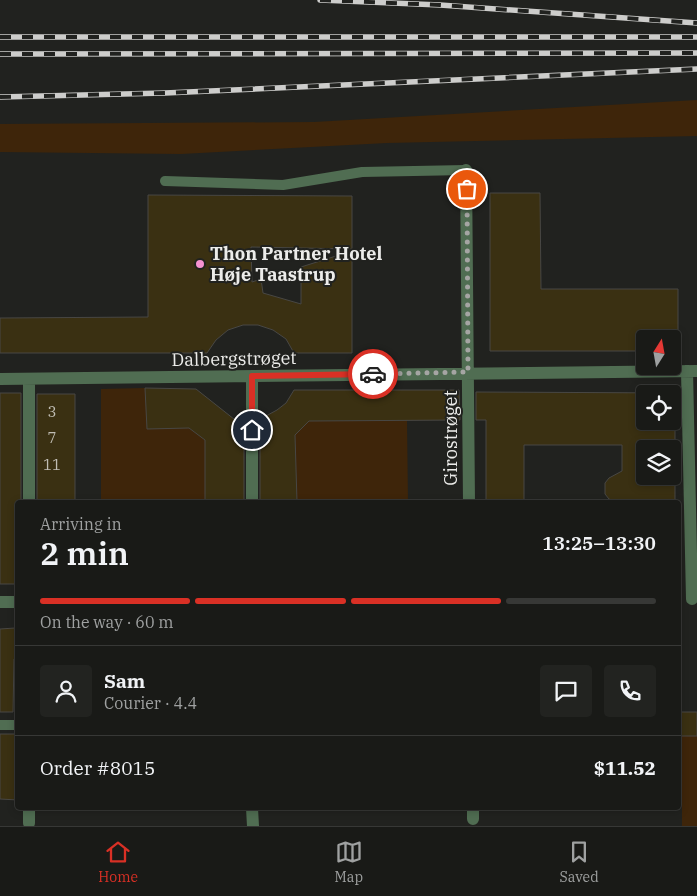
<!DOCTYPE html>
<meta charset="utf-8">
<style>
:root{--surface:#191a17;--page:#222320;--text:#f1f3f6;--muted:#9fa1a1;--line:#373836;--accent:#d93025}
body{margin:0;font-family:"IBM Plex Serif",serif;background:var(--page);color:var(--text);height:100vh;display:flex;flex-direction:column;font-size:19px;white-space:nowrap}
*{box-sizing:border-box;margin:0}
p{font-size:16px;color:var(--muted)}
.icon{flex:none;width:28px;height:28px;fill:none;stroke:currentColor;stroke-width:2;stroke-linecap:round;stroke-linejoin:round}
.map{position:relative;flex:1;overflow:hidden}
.side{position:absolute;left:15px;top:500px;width:666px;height:310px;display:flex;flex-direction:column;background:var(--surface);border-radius:5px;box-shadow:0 2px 8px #0003,0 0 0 1px var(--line)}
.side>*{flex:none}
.needle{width:32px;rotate:11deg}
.controls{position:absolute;left:636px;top:330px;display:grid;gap:10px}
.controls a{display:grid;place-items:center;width:45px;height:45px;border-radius:5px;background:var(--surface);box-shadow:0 2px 8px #0003,0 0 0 1px var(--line);font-size:25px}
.pin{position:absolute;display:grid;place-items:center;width:42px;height:42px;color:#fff;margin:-21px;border:2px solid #fff;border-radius:50%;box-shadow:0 1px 5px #0007}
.courier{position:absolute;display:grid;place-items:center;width:50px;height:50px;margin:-25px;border:4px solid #d93025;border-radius:50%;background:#fff;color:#222;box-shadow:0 1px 6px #0007}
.headline em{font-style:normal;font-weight:600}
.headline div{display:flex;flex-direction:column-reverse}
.headline{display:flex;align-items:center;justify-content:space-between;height:85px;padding:0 25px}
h1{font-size:32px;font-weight:600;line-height:38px}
.bar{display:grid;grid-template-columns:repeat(4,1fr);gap:8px 5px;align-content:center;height:60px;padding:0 25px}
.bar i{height:6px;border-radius:4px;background:var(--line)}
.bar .selected{background:var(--accent)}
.bar p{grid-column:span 4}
.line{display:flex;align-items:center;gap:12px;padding:0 25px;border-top:1px solid var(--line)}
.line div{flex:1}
.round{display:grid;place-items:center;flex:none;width:52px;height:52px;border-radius:5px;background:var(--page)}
.dock{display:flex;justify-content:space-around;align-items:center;height:70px;border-top:1px solid var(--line);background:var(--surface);font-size:14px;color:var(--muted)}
.dock a{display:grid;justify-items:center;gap:2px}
.dock .selected{color:var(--accent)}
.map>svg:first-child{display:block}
.green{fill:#3e250a}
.building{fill:#3a3012;stroke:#484744;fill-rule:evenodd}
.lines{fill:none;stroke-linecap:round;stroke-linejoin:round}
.service{stroke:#506d52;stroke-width:10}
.minor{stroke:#506d52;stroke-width:12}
.rail-casing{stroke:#cdcdcb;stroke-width:5.5}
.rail{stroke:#21221f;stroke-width:4;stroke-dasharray:11;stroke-linecap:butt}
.done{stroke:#a5a5a3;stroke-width:5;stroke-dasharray:0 9}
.route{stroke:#d93025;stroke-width:6}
.poi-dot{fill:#f591d1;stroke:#21221f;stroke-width:2}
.labels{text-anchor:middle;stroke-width:4;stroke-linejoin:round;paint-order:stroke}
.number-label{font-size:15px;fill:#c0bdb4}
.poi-label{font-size:18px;font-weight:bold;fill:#ececea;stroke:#21221f;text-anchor:start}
.street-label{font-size:18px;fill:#ececea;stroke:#21221f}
</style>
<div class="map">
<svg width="697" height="826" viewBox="0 0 697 826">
<rect width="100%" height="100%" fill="#21221f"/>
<path class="green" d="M 697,100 L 697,136 L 387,143 L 181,154 L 0,152 L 0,124 L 314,122 Z
M 145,388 L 205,440 L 205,502 L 101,502 L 101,389 Z
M 407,420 L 408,502 L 297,502 L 295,435 L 309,421 Z
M 682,736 L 697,736 L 697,826 L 682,826 Z"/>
<path class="building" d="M 490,193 L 540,193 L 541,289 L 678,289 L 678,351 L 672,351 L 672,339 L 645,339 L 645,351 L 490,351 Z
M 148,195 L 352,196 L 352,249 L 251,247 L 252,282 L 261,279 L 263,293 L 301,304 L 301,267 L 352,251 L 352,353 L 294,353 L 286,339 L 273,330 L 258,325 L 243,325 L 228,330 L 216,340 L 207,353 L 0,353 L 0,318 L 148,317 Z
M 145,388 L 196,389 L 244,427 L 244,502 L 205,502 L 205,440 L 189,428 L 147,429 Z
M 294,390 L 459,390 L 460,420 L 309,421 L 295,435 L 297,502 L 260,502 L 260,441 L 264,444 L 264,417 L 277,410 L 286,403 Z
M 476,392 L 675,393 L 675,502 L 615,502 L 609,499 L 605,494 L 605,483 L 609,478 L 622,471 L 622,445 L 524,445 L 524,502 L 486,502 L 486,420 L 476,420 ZM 645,394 L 672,394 L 672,421 L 645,421 ZM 645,449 L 672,449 L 672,476 L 645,476 Z
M 0,393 L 21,393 L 21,502 L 18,502 L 18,584 L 0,584 Z
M 37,394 L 75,394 L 75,502 L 37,502 Z
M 15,628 L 16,659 L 14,659 L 13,712 L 0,712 L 0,629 Z
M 679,712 L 697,712 L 697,736 L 679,736 Z
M 0,734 L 18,734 L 18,800 L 0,799 Z"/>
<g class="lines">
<path class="service" d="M 165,181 L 283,185 L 362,172 L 466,170
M 0,725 L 18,725"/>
<path class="minor" d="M 466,170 L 469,502
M 687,371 L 692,599
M 0,379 L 697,371
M 29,379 L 29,502
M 252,502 L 252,376
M 0,602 L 18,602
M 29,808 L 29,823
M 252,808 L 253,826
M 473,808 L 473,819"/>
<defs>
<path id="rail" d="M 320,0 L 440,5 L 697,23
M 0,37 L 697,37
M 0,54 L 697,53
M 0,97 L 165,93 L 697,69"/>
</defs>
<use href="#rail" class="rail-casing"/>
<use href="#rail" class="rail"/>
</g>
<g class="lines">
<path class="done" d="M 373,374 L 468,372 L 467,189"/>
<path class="route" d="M 252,430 L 252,376 L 373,374"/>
</g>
<circle class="poi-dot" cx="200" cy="264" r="5"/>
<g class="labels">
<g class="number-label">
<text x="52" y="417">3</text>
<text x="52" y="443">7</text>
<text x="52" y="470">11</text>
</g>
<g class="poi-label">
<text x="210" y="260">Thon Partner Hotel<tspan x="210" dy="21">Høje Taastrup</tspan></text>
</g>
<g class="street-label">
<text transform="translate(234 359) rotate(-1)" y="6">Dalbergstrøget</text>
<text transform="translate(451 438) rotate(-90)" y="6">Girostrøget</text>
</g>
</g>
</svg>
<div class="controls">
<a><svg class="needle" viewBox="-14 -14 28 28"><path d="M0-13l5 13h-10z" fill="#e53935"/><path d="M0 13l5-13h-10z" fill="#9fa1a1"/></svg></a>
<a><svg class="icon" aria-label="locate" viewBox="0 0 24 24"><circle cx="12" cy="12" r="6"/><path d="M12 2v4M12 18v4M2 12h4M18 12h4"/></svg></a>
<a><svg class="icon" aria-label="layers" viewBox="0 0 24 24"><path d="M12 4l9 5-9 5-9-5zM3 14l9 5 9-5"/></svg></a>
</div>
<div class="pin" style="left:467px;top:189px;background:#ea580c"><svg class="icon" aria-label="bag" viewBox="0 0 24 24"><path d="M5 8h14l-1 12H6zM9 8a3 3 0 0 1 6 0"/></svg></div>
<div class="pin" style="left:252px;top:430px;background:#1f2937"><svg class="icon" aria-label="home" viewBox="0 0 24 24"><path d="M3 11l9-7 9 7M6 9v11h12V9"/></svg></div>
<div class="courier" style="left:373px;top:374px"><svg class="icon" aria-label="car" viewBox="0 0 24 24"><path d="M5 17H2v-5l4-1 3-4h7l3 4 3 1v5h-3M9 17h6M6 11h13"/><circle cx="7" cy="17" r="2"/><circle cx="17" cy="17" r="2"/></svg></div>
<section class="side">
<div class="headline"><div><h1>2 min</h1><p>Arriving in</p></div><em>13:25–13:30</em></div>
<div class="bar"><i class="selected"></i><i class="selected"></i><i class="selected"></i><i></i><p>On the way · 60 m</p></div>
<div class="line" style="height:90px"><a class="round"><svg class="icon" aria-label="person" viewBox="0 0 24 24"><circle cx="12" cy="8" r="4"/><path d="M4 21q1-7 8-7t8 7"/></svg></a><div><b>Sam</b><p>Courier · 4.4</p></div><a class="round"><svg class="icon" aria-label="chat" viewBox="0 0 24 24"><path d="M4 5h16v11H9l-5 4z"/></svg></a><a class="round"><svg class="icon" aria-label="phone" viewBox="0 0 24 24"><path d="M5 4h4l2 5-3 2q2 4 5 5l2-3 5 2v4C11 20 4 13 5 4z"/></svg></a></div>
<div class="line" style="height:65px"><div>Order #8015</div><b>$11.52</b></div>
</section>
</div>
<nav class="dock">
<a class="selected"><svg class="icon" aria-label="home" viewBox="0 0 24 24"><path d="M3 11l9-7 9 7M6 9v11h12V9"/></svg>Home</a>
<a><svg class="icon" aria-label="map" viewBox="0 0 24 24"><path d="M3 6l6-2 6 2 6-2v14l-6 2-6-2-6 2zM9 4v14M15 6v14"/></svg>Map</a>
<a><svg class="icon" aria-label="saved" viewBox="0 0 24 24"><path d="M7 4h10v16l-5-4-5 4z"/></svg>Saved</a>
</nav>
